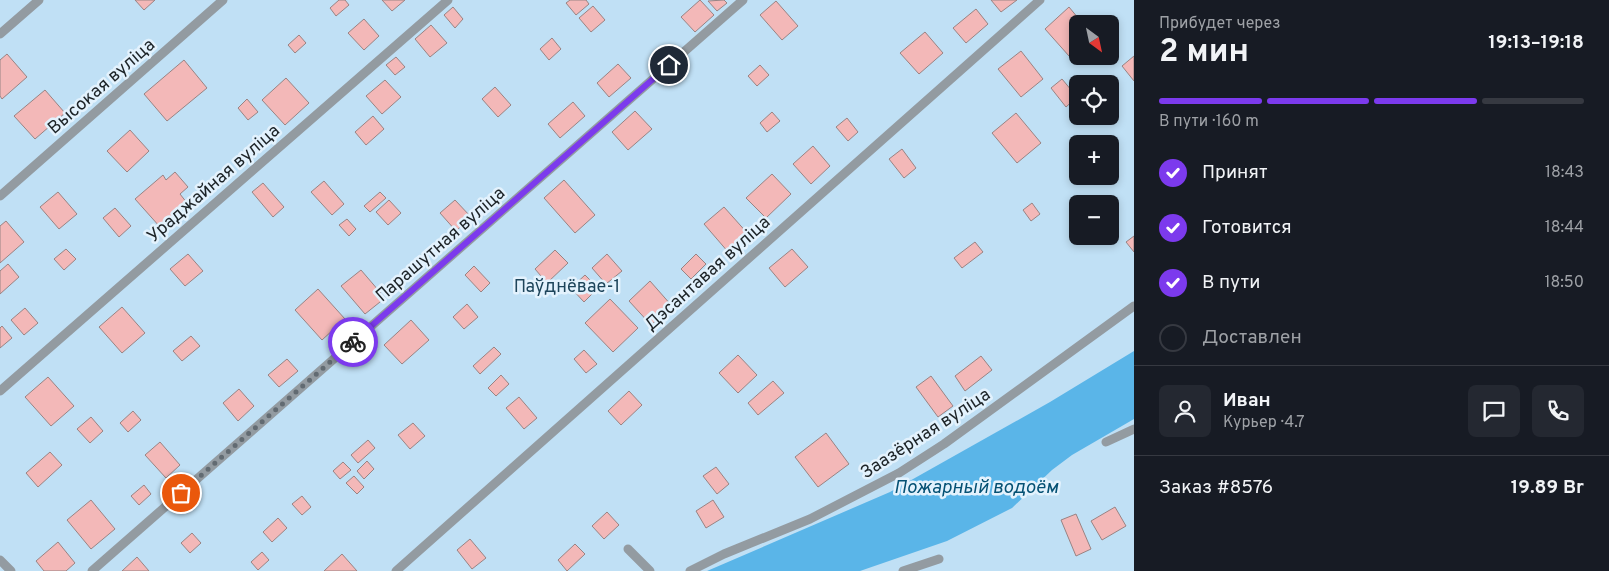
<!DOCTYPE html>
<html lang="ru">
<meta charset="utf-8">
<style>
:root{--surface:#171b24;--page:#242831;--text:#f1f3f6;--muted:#9ea1a6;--line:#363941;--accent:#7c3aed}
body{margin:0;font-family:Overpass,sans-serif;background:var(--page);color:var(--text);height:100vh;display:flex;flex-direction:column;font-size:19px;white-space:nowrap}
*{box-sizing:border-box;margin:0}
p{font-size:16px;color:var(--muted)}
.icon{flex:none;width:28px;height:28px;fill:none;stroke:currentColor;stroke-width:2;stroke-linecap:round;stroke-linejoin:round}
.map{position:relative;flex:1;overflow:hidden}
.panel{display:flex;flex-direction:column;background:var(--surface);width:475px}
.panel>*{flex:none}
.needle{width:32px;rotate:147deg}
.buttons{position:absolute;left:1069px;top:15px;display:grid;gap:10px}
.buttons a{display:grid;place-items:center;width:50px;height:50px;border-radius:8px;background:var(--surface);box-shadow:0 2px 8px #0003;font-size:25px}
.pin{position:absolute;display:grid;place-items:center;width:42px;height:42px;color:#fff;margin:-21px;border:2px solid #fff;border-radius:50%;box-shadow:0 1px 5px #0007}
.courier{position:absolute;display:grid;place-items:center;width:50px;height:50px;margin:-25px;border:4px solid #7c3aed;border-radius:50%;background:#fff;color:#222;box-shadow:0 1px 6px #0007}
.headline em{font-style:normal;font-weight:700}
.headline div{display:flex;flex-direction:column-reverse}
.headline{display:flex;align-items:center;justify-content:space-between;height:85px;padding:0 25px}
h1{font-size:32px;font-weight:700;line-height:38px}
.bar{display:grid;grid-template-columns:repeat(4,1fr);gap:8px 5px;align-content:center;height:60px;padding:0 25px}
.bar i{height:6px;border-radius:4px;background:var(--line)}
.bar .on{background:var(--accent)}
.bar p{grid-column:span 4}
.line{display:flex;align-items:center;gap:12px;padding:0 25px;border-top:1px solid var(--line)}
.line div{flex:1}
.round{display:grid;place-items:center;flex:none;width:52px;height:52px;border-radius:8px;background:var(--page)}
ol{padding:0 25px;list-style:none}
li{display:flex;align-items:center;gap:15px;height:55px}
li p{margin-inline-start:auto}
li .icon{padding:5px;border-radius:50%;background:var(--accent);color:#fff;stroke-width:4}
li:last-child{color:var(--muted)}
li i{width:28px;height:28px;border:2px solid var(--line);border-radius:50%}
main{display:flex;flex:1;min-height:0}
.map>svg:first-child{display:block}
.green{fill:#c0e0f5;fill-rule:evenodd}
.water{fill:#5ab5e8}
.building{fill:#f3b8b8;stroke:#998383}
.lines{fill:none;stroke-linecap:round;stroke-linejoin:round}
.lane{stroke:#939ba1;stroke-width:9}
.done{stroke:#626b72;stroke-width:5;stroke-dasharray:0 9}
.route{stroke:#7c3aed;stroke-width:6}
.labels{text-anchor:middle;stroke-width:5;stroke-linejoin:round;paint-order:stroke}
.street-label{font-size:18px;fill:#1c2327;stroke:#e3f2fd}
.park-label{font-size:18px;fill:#1e455b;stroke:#e3f2fd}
.water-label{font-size:19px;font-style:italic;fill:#055174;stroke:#e3f2fd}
</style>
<main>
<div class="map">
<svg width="1134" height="571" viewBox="0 0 1134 571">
<rect width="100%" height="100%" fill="#e3f2fd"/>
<path class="green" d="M 0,0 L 1134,0 L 1134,571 L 0,571 ZM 1078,24 L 1110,24 L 1110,56 L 1078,56 ZM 1078,84 L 1110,84 L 1110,116 L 1078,116 ZM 1078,144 L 1110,144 L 1110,176 L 1078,176 ZM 1078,204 L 1110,204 L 1110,236 L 1078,236 Z"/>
<path class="water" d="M 1134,351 L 1134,419 L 1072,455 L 1052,470 L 1012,508 L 947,541 L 860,571 L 707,571 L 890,492 L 1050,402 Z"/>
<path class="building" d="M 135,0 L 155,0 L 144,10 Z
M 339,0 L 345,0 L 349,5 L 336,16 L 330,8 Z
M 382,0 L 405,0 L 392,11 Z
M 570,0 L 586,0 L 589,4 L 576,15 L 566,3 Z
M 700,0 L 714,15 L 695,32 L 681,17 Z
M 724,0 L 727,3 L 717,11 L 708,1 Z
M 991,0 L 1017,0 L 1001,12 Z
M 776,1 L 798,26 L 782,40 L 760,15 Z
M 593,6 L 605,20 L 591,32 L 579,18 Z
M 453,7 L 463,19 L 455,28 L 444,15 Z
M 1069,7 L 1083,24 L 1078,24 L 1078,49 L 1069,56 L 1045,29 Z
M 976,9 L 988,24 L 966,43 L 953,28 Z
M 364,19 L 379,36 L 364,50 L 348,33 Z
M 431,25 L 447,43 L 430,57 L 415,39 Z
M 925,32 L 943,53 L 919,74 L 900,53 Z
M 299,35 L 306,43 L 295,53 L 288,45 Z
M 552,38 L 561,49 L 549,60 L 540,49 Z
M 1021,51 L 1043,79 L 1021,97 L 998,69 Z
M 7,54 L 27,77 L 2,99 L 0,96 L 0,60 Z
M 1134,56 L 1134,81 L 1122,66 Z
M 396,57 L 405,67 L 395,75 L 386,65 Z
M 184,60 L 207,88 L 167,121 L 144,94 Z
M 618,64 L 631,78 L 609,97 L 597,83 Z
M 760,65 L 769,75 L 757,86 L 748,76 Z
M 286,78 L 309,103 L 285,125 L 262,100 Z
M 1062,79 L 1077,97 L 1066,107 L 1051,88 Z
M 385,80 L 401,97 L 382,114 L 366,96 Z
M 495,87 L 511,105 L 498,117 L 482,99 Z
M 45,90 L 65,113 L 35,139 L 14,116 Z
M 247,99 L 258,112 L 248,120 L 238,108 Z
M 573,102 L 585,116 L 560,138 L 548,124 Z
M 635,111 L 652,129 L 628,150 L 612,132 Z
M 772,112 L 780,121 L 767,132 L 760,123 Z
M 1016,113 L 1041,143 L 1017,163 L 992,133 Z
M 373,116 L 384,129 L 366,145 L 355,132 Z
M 847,118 L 858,132 L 848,141 L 836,127 Z
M 130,130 L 149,151 L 127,172 L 107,151 Z
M 813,146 L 830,166 L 811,184 L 793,164 Z
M 902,149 L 916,168 L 904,178 L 889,159 Z
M 175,172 L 188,187 L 180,194 L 187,203 L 160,227 L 135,199 L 163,175 L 166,180 Z
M 772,174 L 791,194 L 766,218 L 746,198 Z
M 564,180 L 595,215 L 575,233 L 544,198 Z
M 324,181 L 344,204 L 332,215 L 311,192 Z
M 263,183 L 284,207 L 273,217 L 252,192 Z
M 58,192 L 77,214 L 59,229 L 40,207 Z
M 380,192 L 386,198 L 370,212 L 364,206 Z
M 389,200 L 401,213 L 388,225 L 376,212 Z
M 455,200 L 471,217 L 456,231 L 440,213 Z
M 1032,203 L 1040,214 L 1031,221 L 1023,210 Z
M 724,207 L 749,235 L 729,253 L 704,224 Z
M 115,208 L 131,226 L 119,237 L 103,218 Z
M 347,219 L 356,229 L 349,236 L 339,225 Z
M 6,221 L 24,242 L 0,263 L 0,226 Z
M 1134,236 L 1134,252 L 1126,242 Z
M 975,242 L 983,252 L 962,268 L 954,258 Z
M 66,249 L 76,259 L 64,270 L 54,259 Z
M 792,249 L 808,267 L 785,287 L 769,268 Z
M 555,250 L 568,263 L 547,283 L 535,269 Z
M 188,254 L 203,271 L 185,286 L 170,269 Z
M 607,254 L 622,271 L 606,284 L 592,268 Z
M 696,254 L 706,264 L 691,279 L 681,269 Z
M 8,264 L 19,277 L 0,294 L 0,271 Z
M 474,266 L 490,283 L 481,292 L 465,275 Z
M 361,270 L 385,298 L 365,314 L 341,286 Z
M 585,275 L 598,288 L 584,302 L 571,288 Z
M 650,281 L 672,306 L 651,325 L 629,301 Z
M 318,289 L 345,319 L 322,340 L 295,310 Z
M 610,299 L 638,328 L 613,352 L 585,323 Z
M 467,304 L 478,317 L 464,329 L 453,317 Z
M 122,307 L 145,333 L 122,353 L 99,327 Z
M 25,308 L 38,323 L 24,335 L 11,320 Z
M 411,320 L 429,340 L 402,364 L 384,345 Z
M 2,326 L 12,338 L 0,348 L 0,328 Z
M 191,336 L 200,346 L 182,361 L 173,351 Z
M 494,347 L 501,354 L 480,374 L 473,366 Z
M 584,350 L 597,364 L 586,373 L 574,359 Z
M 738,355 L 757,375 L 738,393 L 719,373 Z
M 981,356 L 992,370 L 965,391 L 955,376 Z
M 287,359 L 298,371 L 279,387 L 268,375 Z
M 501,375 L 509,384 L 496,396 L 488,388 Z
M 931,376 L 953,406 L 938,417 L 916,387 Z
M 48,377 L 74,406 L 51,426 L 25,397 Z
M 773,381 L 784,393 L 758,415 L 748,403 Z
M 239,389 L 254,406 L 238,421 L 223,403 Z
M 629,391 L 642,405 L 621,425 L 608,411 Z
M 519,397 L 537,418 L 524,429 L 506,408 Z
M 133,411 L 141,420 L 128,432 L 120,423 Z
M 91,417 L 103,431 L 90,443 L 77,429 Z
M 413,423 L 425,436 L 410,449 L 398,435 Z
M 826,433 L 849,464 L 818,487 L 795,457 Z
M 368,440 L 375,448 L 358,463 L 351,455 Z
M 160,442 L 180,465 L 166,478 L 145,455 Z
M 50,452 L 62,465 L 38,487 L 26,473 Z
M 367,461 L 374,469 L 364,479 L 357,471 Z
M 343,462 L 351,470 L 340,479 L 333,471 Z
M 716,467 L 729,484 L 717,494 L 703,476 Z
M 354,476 L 364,487 L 357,494 L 346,483 Z
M 144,485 L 151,494 L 139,505 L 131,496 Z
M 302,496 L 311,507 L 302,515 L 292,504 Z
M 91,500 L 115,529 L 91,549 L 67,520 Z
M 713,500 L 724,517 L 706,528 L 696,511 Z
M 1115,507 L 1126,526 L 1102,540 L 1091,521 Z
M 607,512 L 619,525 L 604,539 L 592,526 Z
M 1076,514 L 1091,549 L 1076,556 L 1061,520 Z
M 278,518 L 287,528 L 272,542 L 263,532 Z
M 192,533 L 201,543 L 190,553 L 181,543 Z
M 470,539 L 486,558 L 472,569 L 457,550 Z
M 58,542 L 75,563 L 66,571 L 44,571 L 36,561 Z
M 575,544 L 585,554 L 567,571 L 558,560 Z
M 262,552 L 269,560 L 258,570 L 251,562 Z
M 342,554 L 357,571 L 324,571 Z
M 137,557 L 149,571 L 122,571 Z"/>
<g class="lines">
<path class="lane" d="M 0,34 L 39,0
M 0,196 L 223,0
M 0,391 L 448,0
M 1106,442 L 1134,429
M 628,549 L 650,571
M 0,560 L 11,571
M 92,571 L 743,0
M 396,571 L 1040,0
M 690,571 L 724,554 L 810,519 L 899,473 L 944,444 L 1134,306
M 903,571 L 939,559"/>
</g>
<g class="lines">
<path class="done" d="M 181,493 L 353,342"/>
<path class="route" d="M 353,342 L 669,65"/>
</g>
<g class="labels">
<g class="street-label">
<text transform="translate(101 86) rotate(-41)" y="6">Высокая вуліца</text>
<text transform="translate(213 183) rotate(-41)" y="6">Ураджайная вуліца</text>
<text transform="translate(440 244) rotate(-41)" y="6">Парашутная вуліца</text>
<text transform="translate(707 273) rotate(-42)" y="6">Дэсантавая вуліца</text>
<text transform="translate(925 433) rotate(-33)" y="6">Заазёрная вуліца</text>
</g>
<g class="park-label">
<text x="567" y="292">Паўднёвае-1</text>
</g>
<g class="water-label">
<text x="976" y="493">Пожарный водоём</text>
</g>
</g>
</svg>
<div class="buttons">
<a><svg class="needle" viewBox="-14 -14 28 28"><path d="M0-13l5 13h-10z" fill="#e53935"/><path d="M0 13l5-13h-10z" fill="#9ea1a6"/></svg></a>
<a><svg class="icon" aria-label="locate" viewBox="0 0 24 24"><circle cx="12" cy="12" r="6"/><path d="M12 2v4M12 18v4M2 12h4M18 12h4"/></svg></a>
<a>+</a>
<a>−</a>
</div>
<div class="pin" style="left:181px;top:493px;background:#ea580c"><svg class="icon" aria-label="bag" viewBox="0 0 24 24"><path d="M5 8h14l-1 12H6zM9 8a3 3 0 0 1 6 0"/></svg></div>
<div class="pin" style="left:669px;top:65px;background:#1f2937"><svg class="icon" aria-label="home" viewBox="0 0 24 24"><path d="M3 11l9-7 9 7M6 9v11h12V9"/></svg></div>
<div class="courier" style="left:353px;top:342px"><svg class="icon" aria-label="bike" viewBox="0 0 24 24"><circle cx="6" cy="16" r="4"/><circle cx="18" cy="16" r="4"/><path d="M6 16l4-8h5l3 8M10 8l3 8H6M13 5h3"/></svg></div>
</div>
<section class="panel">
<div class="headline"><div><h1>2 мин</h1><p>Прибудет через</p></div><em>19:13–19:18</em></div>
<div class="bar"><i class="on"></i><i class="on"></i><i class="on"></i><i></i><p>В пути · 160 m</p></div>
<ol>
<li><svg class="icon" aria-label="check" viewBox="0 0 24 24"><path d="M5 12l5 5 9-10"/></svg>Принят<p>18:43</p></li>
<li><svg class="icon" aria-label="check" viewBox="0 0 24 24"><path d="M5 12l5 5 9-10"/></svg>Готовится<p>18:44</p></li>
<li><svg class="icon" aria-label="check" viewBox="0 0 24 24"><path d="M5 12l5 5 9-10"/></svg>В пути<p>18:50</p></li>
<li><i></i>Доставлен</li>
</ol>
<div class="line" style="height:90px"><a class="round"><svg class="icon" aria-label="person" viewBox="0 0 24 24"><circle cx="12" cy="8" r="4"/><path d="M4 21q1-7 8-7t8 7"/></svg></a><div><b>Иван</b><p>Курьер · 4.7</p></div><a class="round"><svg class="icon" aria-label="chat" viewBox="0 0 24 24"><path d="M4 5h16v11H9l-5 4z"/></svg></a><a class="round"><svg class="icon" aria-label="phone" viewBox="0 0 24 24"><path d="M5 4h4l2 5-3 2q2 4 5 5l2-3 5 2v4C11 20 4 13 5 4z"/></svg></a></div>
<div class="line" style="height:65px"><div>Заказ #8576</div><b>19.89 Br</b></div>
</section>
</main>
